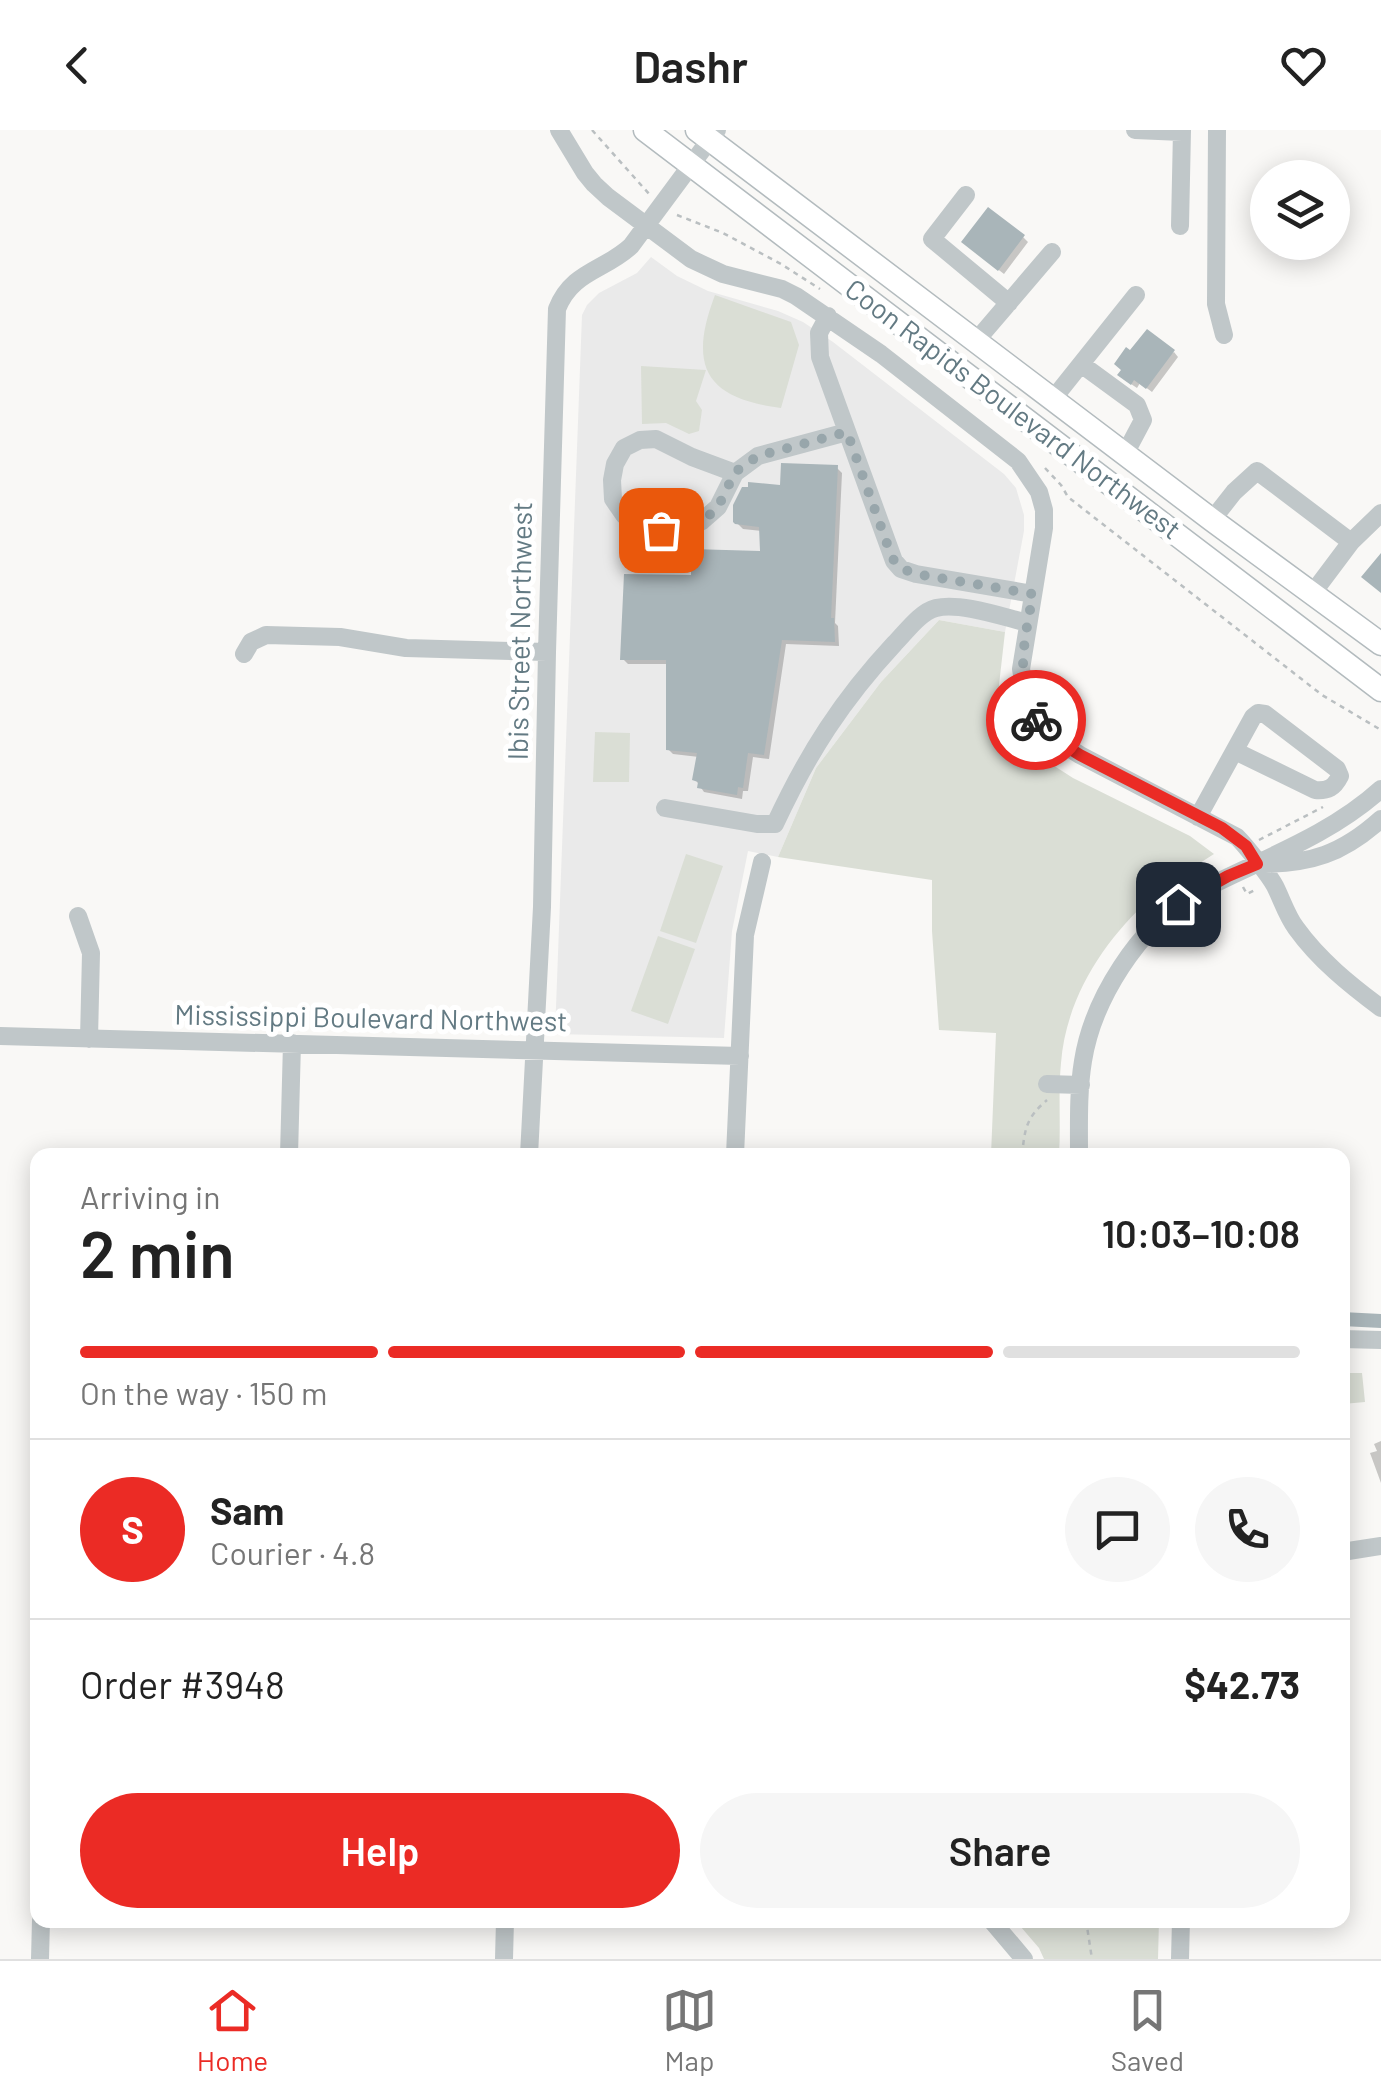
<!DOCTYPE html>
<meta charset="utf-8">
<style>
:root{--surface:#fff;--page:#f6f6f6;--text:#222;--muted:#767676;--line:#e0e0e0;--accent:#eb2b25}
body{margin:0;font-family:Barlow,sans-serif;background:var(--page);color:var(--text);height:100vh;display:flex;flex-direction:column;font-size:38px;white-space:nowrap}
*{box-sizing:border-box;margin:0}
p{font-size:32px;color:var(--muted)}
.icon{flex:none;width:55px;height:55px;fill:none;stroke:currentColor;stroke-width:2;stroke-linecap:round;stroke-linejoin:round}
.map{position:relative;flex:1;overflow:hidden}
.side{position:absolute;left:30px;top:1018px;width:1320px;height:780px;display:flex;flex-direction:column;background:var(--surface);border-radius:20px;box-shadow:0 5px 25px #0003}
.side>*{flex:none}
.buttons{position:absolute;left:1250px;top:30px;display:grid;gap:20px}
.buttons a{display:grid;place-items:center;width:100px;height:100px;border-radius:50%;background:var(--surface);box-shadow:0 5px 25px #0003;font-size:50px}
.pin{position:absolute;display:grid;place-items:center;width:85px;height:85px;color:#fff;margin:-42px;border-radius:20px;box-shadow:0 5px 15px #0006}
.courier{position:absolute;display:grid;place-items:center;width:100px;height:100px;margin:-50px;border:8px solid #eb2b25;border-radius:50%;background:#fff;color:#222;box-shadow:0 2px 12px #0007}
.summary em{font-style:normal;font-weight:600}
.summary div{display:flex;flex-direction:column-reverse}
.summary{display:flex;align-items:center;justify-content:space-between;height:170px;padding:0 50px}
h1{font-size:65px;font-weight:600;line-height:75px}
.bar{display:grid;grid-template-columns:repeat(4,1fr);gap:15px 10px;align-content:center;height:120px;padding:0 50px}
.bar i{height:12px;border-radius:8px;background:var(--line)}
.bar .selected{background:var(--accent)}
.bar p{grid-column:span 4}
.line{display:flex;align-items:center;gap:25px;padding:0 50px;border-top:2px solid var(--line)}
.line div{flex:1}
.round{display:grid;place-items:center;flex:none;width:105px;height:105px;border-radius:52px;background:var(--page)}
.cta{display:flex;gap:20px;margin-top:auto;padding:20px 50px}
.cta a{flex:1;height:115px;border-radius:60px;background:var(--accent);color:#fff;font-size:40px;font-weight:600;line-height:115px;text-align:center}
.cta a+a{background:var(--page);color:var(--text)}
header{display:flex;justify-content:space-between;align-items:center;height:130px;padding:0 50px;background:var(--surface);font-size:45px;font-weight:600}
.menu{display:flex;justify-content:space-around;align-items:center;height:140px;border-top:2px solid var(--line);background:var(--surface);font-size:28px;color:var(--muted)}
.menu a{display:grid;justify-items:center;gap:5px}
.menu .selected{color:var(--accent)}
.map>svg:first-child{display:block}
.built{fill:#eaeaea}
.green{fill:#daded5}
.shadow{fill:#0003}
.building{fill:#a9b5b9}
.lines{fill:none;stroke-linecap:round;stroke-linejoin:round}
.major-casing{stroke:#b3bbbe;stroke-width:25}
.path{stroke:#babfc1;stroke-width:2.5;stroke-dasharray:5 5;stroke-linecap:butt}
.minor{stroke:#c0c7c9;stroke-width:18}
.major{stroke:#fff;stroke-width:22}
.done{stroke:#98a6ab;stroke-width:10;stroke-dasharray:0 18}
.route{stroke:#eb2b25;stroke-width:12}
.labels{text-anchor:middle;stroke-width:10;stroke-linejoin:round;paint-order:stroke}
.street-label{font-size:28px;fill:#637a83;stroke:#fff}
</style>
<header><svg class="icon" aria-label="back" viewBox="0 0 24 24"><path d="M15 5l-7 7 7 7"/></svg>Dashr<svg class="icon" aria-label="heart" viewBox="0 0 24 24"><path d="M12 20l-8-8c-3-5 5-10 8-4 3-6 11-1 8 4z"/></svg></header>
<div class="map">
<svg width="1381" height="1829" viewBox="0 0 1381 1829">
<rect width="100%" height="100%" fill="#f9f8f6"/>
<path class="built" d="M 651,127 L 677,146 L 708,161 L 778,181 L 803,192 L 833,212 L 1004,344 L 1016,358 L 1024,385 L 1024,401 L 1005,502 L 939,490 L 881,552 L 816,638 L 778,727 L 748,721 L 732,801 L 724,908 L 555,904 L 582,185 L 587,175 L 599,163 L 637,143 Z"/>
<path class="green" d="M 715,165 L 791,192 L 799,215 L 781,278 C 705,268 688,236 715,165 Z
M 641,236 L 706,240 L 696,271 L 702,280 L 699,301 L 689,304 L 666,293 L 642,294 Z
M 939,490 L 1005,502 L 999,555 L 1006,580 L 1016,602 L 1031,621 L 1073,648 L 1190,706 L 1214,724 C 1192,738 1170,751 1151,768 C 1104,810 1066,868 1061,933 C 1058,963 1061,995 1059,1025 L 991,1025 L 996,903 L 939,900 L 932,801 L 932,750 L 778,727 L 816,638 L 881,552 Z
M 595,602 L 630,603 L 629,652 L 593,652 Z
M 686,724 L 723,736 L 696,813 L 660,801 Z
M 658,806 L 695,819 L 668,894 L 631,881 Z
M 1343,1238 L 1350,1243 L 1362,1243 L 1365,1272 L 1343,1274 Z
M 1015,1790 L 1159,1790 L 1158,1829 L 1044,1829 L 1039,1818 Z"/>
<path class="shadow" d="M 1023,107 L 1028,112 L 1004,144 L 969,117 Z
M 1174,222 L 1178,227 L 1152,262 L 1140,253 L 1137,258 L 1125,250 Z
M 837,338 L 842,343 L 835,493 L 838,496 L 839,516 L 786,514 L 769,629 L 753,627 L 748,661 L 743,661 L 742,669 L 704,662 L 695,649 L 699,627 L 673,624 L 668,619 L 669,534 L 628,534 L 623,529 L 693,448 L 762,423 L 762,401 L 743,399 L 735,391 L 782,357 Z
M 1381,1311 L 1381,1353 L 1370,1323 L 1377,1321 L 1374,1314 Z"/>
<path class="building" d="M 988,77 L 1025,105 L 998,141 L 961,112 Z
M 1147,199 L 1175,220 L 1146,259 L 1134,250 L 1131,255 L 1117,245 L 1121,240 L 1114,234 L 1126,217 L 1130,220 Z
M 781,333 L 838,335 L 831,488 L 834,488 L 835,512 L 782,510 L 764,625 L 748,623 L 743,658 L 738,657 L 737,665 L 697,658 L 698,652 L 692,650 L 697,623 L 666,620 L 666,530 L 620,530 L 624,444 L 691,445 L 691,419 L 760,421 L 759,397 L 735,394 L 733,392 L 733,375 L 742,357 L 748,357 L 748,352 L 780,355 Z
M 1381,423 L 1381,463 L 1361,447 Z
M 1342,1182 L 1381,1184 L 1381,1198 L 1342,1196 Z"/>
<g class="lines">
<defs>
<path id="major" d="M 645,0 L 1381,560
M 697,0 L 1212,390 L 1381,514"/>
</defs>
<use href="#major" class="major-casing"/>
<path class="path" d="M 592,0 L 650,65
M 677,85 L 723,103 L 781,134 L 820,159
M 1045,338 L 1061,355 L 1068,367 L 1322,565 L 1381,600
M 1259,710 L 1323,677
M 1243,757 L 1247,764 L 1255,760
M 1022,1025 C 1025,998 1026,988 1047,970
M 1086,1790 L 1092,1829"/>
<path class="minor" d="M 559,0 L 585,43 L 594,54 L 608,67 L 691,129 L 723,144 L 782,159 L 796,166 L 881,224 L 1018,331 L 1039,362 L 1044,380 L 1044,398 L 1021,539 L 1026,569 L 1036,590 L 1048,605 L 1080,625 L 1237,707 C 1246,716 1269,745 1275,756 C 1282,770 1287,786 1296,798 C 1319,830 1350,855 1381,878
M 1135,0 L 1182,2
M 1217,0 L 1216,174 L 1224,205
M 966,65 L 932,109 L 1009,173
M 1180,96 L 1182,0
M 828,186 L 819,203 L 820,227 L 894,431 L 901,439 L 916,444 L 1033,464
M 976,211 L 1052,122
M 1081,234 L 1137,275 L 1143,290 L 1125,324
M 1053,269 L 1136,165
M 735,343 L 692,327 L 656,309 L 640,310 L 624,318 L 615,334 L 612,350 L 613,369 L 624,385 L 637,394 L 683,401 L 702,391 L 718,377 L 735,343 L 758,326 L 847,302
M 1212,390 L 1234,362 L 1257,341 L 1351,412
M 1312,464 L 1351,412 L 1381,383
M 244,524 L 251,512 L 266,505 L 340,507 L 406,518 L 547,522
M 665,678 L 757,694 L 775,694 C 808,623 842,570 895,513 C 906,502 920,482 936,478 C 960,472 1003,487 1028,493
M 1198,687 L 1253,587 L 1258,583 L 1265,584 L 1337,639 L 1340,646 C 1334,658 1328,661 1315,660 L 1235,621
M 1259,734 C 1311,734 1342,724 1381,689
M 78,786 L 91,823 L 89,909
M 0,906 L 740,926
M 1047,954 L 1081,955
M 289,1025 L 292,913
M 529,1025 L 542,777 L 547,522 L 557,179 C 572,141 604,141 631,116 L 717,0
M 735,1025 L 745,805 L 762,732
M 1079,1025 C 1079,994 1078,961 1083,931 C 1093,868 1139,798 1192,765 C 1256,731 1327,708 1381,659
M 1342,1209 L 1381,1210
M 1342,1422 L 1381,1416
M 991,1790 L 1024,1829
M 40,1829 L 41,1790
M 504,1829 L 505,1790
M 1180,1829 L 1181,1790"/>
<use href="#major" class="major"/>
</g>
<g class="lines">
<path class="done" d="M 661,400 L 683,401 L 702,392 L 718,377 L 735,342 L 758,326 L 847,302 L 890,422 C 895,436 902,439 916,444 L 1033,464 C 1025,508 1014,549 1036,590"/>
<path class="route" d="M 1036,590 L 1048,605 L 1080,625 L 1222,698 L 1246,716 L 1257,734 L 1228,746 L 1178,774"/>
</g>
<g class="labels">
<g class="street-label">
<text transform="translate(1013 279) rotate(37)" y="10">Coon Rapids Boulevard Northwest</text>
<text transform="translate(520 501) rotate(-89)" y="10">Ibis Street Northwest</text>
<text transform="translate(371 888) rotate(1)" y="10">Mississippi Boulevard Northwest</text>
</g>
</g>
</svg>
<div class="buttons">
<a><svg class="icon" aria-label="layers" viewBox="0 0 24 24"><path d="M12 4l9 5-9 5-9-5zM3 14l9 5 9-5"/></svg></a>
</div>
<div class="pin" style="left:661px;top:400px;background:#ea580c"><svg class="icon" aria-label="bag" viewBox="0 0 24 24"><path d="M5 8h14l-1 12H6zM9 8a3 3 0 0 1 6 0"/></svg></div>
<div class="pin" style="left:1178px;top:774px;background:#1f2937"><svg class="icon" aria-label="home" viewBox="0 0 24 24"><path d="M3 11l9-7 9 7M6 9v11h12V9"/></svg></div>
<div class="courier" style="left:1036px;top:590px"><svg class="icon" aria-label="bike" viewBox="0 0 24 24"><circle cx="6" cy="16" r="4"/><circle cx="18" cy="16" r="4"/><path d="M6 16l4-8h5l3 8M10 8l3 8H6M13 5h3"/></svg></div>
<section class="side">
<div class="summary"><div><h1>2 min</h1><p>Arriving in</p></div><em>10:03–10:08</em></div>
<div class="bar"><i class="selected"></i><i class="selected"></i><i class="selected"></i><i></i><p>On the way · 150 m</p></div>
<div class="line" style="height:180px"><b class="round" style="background:var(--accent);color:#fff">S</b><div><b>Sam</b><p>Courier · 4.8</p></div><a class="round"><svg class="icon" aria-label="chat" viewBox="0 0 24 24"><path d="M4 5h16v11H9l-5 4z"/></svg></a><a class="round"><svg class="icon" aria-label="phone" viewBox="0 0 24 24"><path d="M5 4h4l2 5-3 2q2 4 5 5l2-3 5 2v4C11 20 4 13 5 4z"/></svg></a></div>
<div class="line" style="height:130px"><div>Order #3948</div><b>$42.73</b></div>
<div class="cta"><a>Help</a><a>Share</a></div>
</section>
</div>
<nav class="menu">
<a class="selected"><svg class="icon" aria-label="home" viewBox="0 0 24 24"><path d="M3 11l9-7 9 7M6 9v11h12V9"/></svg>Home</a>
<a><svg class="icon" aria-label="map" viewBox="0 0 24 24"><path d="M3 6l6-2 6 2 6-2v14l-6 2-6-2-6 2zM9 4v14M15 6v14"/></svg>Map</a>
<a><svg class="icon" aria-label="saved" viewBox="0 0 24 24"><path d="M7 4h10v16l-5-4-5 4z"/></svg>Saved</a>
</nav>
